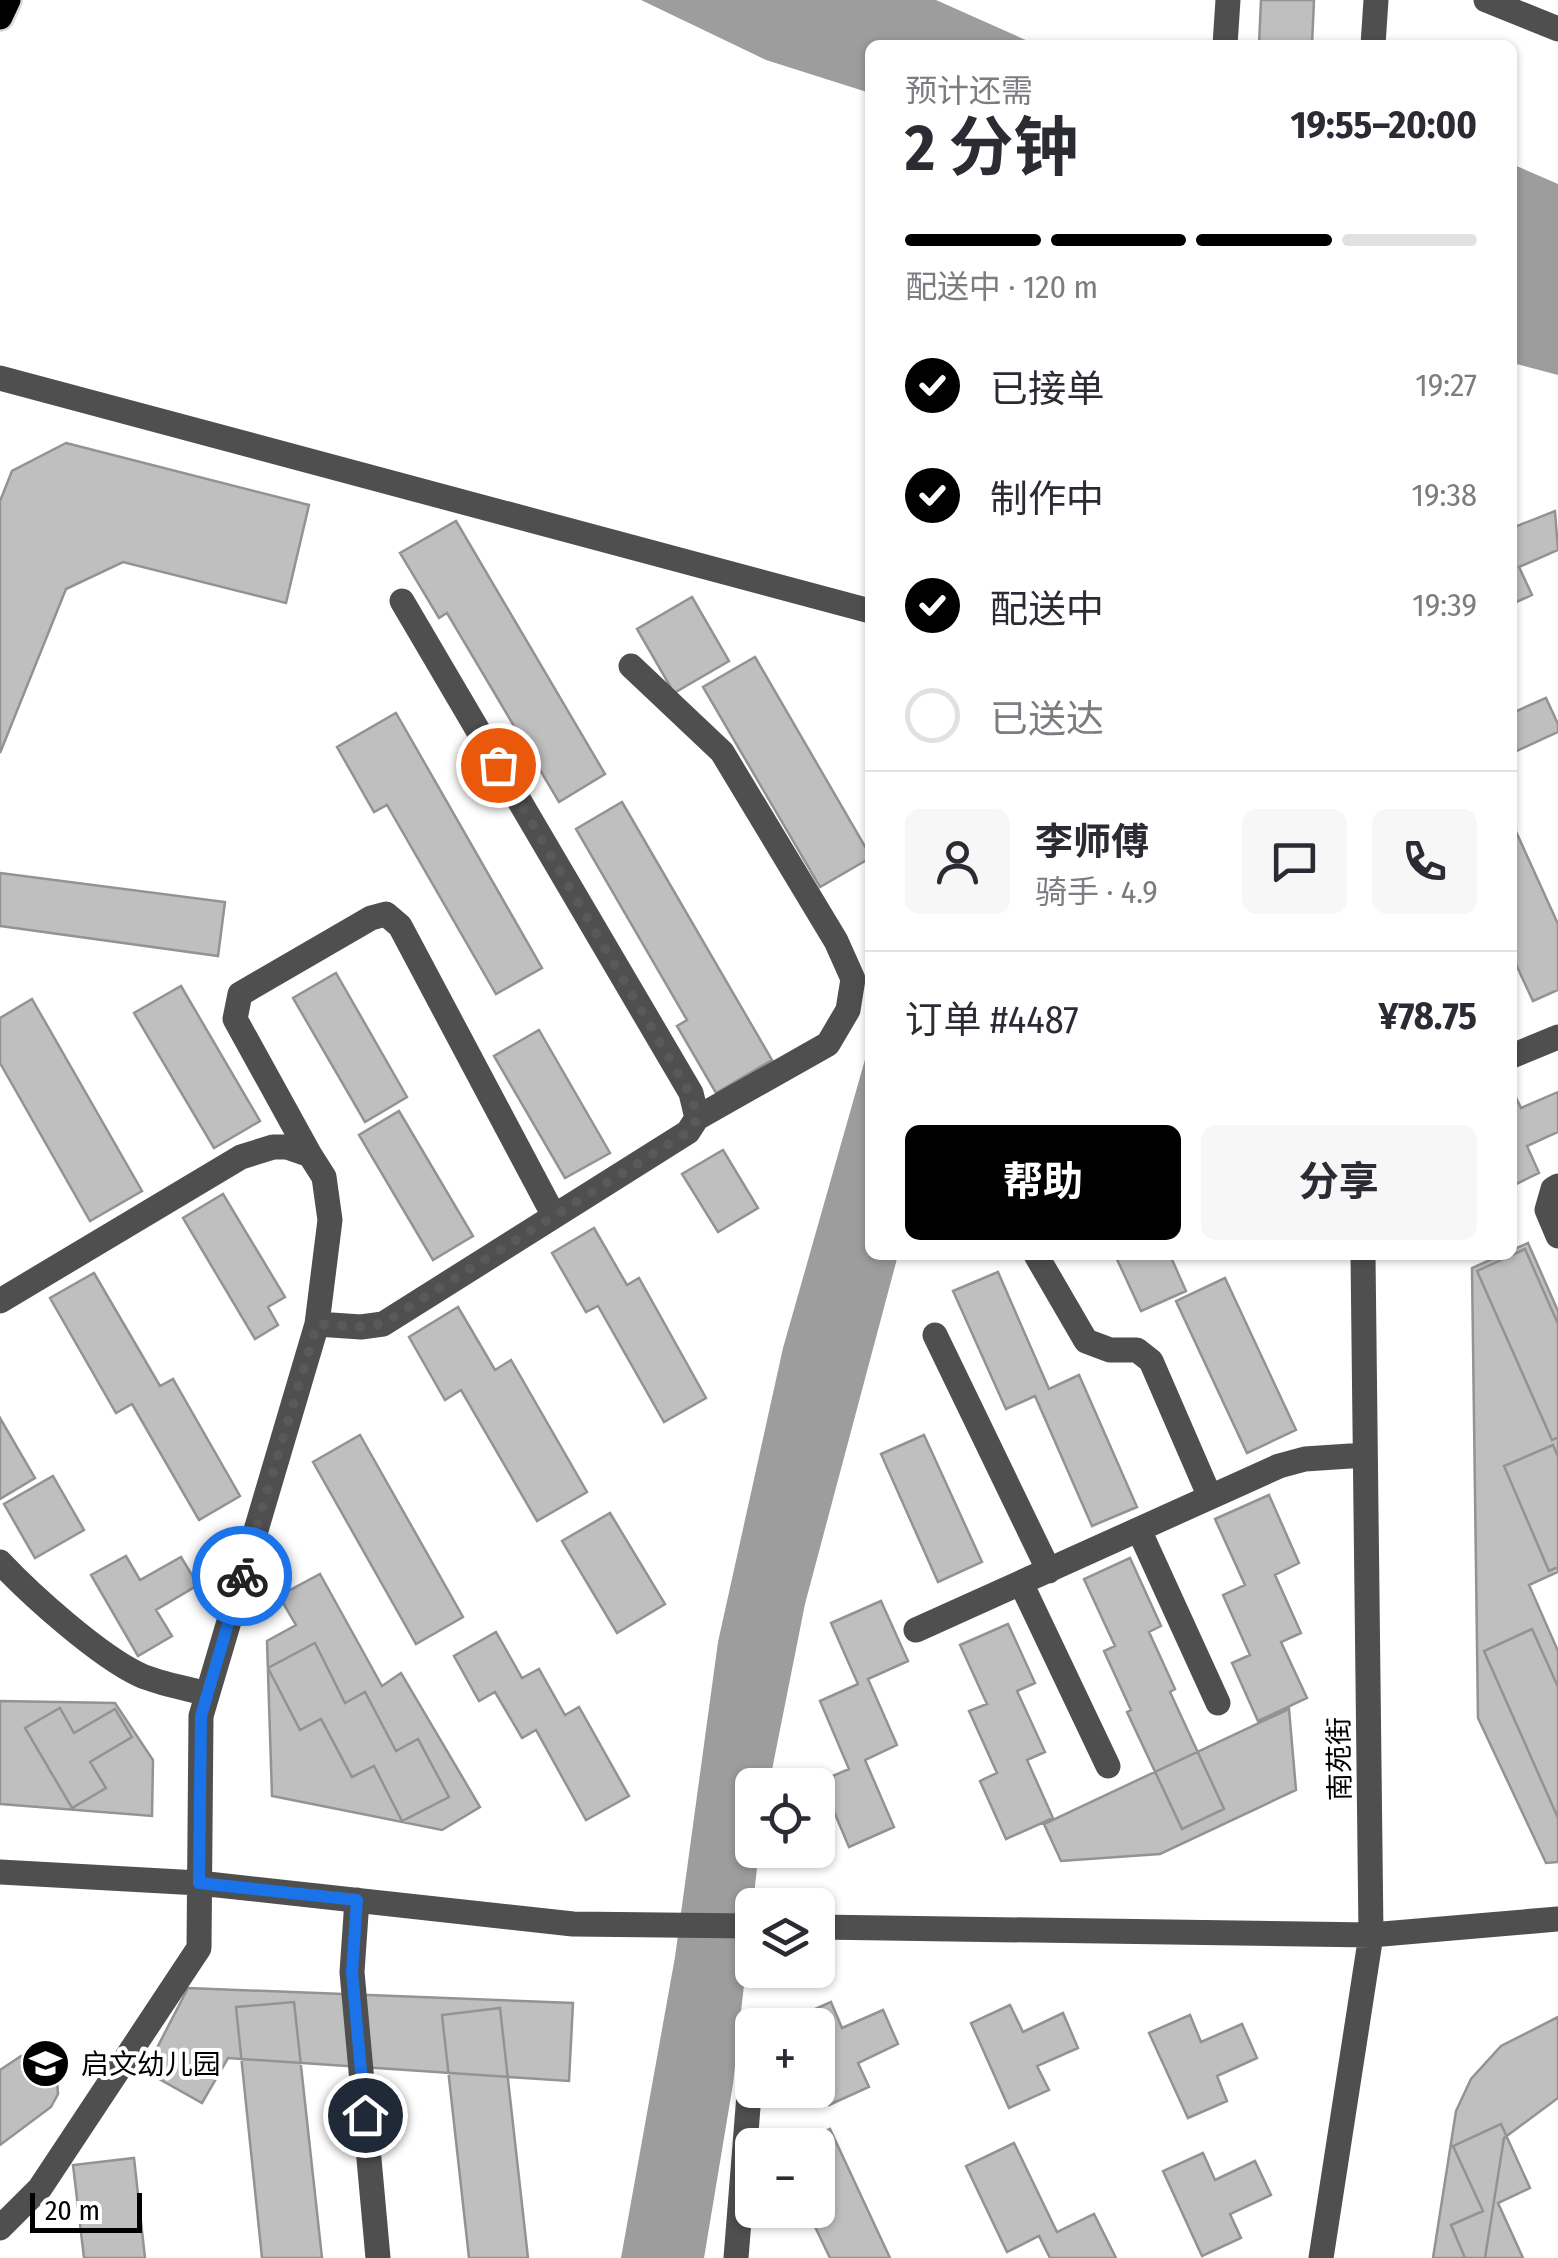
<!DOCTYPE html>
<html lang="zh">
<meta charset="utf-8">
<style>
:root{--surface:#fff;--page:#f7f7f7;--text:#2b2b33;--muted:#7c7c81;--line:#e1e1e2;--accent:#000}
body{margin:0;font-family:"Fira Sans Condensed","Noto Sans SC",sans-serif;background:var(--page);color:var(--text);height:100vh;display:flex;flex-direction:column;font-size:38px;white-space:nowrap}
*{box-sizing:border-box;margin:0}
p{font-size:32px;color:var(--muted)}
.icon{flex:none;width:55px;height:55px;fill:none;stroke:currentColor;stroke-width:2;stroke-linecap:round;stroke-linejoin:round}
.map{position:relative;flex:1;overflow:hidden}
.panel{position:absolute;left:865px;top:40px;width:652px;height:1220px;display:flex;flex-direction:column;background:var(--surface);border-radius:15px;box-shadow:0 2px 8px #0004}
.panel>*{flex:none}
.buttons{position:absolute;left:735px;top:1768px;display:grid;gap:20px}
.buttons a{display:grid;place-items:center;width:100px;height:100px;border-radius:15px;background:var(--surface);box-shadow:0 2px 8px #0004;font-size:50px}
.scale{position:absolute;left:30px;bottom:25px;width:112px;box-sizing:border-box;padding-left:10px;border:5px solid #000;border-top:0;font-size:28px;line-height:35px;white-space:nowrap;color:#000;-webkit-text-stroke:8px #fff;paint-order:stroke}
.pin{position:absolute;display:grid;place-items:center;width:85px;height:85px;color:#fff;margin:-42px;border:5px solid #fff;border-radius:50%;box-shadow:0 2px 10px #0007}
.courier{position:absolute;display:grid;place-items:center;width:100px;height:100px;margin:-50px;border:8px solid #1a73e8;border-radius:50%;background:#fff;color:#222;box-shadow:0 2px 12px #0007}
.summary em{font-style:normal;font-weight:700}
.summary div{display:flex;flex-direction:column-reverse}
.summary{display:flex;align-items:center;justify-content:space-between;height:170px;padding:0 40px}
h1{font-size:65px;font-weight:700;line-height:75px}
.bar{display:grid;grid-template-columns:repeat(4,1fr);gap:15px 10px;align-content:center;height:120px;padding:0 40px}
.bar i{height:12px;border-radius:8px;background:var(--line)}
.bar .current{background:var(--accent)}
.bar p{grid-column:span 4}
.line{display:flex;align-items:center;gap:25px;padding:0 40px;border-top:2px solid var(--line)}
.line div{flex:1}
.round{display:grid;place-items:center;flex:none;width:105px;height:105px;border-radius:15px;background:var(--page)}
ol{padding:0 40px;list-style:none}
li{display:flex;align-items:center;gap:30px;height:110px}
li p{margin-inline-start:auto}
li .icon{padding:10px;border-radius:50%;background:var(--accent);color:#fff;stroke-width:4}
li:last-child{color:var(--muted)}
li i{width:55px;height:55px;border:5px solid var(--line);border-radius:50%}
.primary-button{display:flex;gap:20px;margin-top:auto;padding:20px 40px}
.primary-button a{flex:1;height:115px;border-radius:15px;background:var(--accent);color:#fff;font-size:40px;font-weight:700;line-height:115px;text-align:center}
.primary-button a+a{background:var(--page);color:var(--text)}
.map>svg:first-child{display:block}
.water{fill:#9d9d9d}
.building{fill:#bfbfbf;stroke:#939393;stroke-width:2.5}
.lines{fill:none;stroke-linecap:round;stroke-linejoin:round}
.major-casing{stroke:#dbdbdb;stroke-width:30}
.minor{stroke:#4f4f4f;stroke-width:25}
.major{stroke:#000;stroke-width:25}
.done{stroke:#595959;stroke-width:10;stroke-dasharray:0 18}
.route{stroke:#1a73e8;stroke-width:12}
.labels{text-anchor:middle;stroke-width:8;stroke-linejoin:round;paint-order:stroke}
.street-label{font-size:28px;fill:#000;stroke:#fff}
.poi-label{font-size:28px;fill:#000;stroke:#fff;text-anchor:start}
</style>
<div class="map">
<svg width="1558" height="2258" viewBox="0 0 1558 2258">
<rect width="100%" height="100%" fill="#fff"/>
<path class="water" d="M 641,0 L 936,0 L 1037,45 L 870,45 L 870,93 L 766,60 Z
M 1512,164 L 1558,184 L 1558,375 L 1513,363 Z
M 870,1042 L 870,1255 L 898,1255 L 805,1604 L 769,1785 L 752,1785 L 752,1850 L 759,1850 L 733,2084 L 704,2258 L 621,2258 L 675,1957 L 718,1642 L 783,1348 Z"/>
<path class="building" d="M 1261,0 L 1314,0 L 1312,45 L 1259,45 Z
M 66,443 L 309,505 L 286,603 L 123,562 L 66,589 L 0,753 L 0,501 L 12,471 Z
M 1555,511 L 1558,550 L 1519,567 L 1532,595 L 1512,604 L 1512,528 Z
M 456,521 L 605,774 L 559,802 L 447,613 L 439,618 L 400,553 Z
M 692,597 L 729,661 L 674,693 L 637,629 Z
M 755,657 L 870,855 L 870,858 L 820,887 L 703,687 Z
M 1546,698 L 1558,724 L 1558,732 L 1512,753 L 1512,713 Z
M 396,713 L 542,968 L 496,994 L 387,805 L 374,812 L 337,747 Z
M 622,802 L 772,1060 L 716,1093 L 677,1026 L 687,1020 L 576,829 Z
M 1513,825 L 1558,924 L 1558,990 L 1533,1001 L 1512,956 Z
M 0,873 L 225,902 L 218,956 L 0,926 Z
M 336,973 L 407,1097 L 365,1122 L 293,998 Z
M 181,986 L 260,1121 L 214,1148 L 134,1013 Z
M 32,999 L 142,1191 L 90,1221 L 0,1063 L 0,1018 Z
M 539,1030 L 610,1153 L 565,1178 L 494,1056 Z
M 1512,1089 L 1521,1108 L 1558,1092 L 1558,1132 L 1527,1146 L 1539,1173 L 1512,1186 Z
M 399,1111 L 473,1236 L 433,1260 L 359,1135 Z
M 723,1150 L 758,1208 L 718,1232 L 682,1174 Z
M 223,1194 L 285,1297 L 268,1307 L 278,1325 L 255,1339 L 183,1218 Z
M 594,1228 L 627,1285 L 639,1278 L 706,1398 L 664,1422 L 598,1306 L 586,1312 L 552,1253 Z
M 1528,1243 L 1558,1311 L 1558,1572 L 1529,1585 L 1558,1651 L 1558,1862 L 1546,1863 L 1478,1718 L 1472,1268 L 1501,1255 L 1512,1255 L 1512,1250 Z
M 1525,1249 L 1558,1324 L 1558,1437 L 1552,1440 L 1477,1271 Z
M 1115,1255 L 1170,1255 L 1186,1291 L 1141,1311 Z
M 998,1272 L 1049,1389 L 1079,1375 L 1137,1507 L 1092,1526 L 1035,1396 L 1006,1409 L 953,1291 Z
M 94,1273 L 160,1386 L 173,1379 L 240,1496 L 199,1520 L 132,1404 L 116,1413 L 50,1298 Z
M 1225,1278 L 1296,1430 L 1247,1453 L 1176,1301 Z
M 458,1307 L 495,1370 L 511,1360 L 587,1492 L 537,1521 L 461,1390 L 445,1400 L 409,1337 Z
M 0,1418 L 35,1478 L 0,1499 Z
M 360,1435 L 463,1617 L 416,1644 L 313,1462 Z
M 924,1435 L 982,1562 L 938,1582 L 881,1454 Z
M 1553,1445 L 1558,1457 L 1558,1567 L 1549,1571 L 1504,1466 Z
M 53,1476 L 84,1530 L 35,1558 L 4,1504 Z
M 1269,1495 L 1299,1563 L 1275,1575 L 1301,1633 L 1281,1642 L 1307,1698 L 1258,1721 L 1232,1663 L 1250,1655 L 1223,1595 L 1245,1585 L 1215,1519 Z
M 610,1513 L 665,1604 L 617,1633 L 562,1541 Z
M 126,1556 L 140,1580 L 181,1557 L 198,1585 L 156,1610 L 172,1636 L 138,1656 L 91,1575 Z
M 1130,1558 L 1161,1626 L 1149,1632 L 1175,1689 L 1170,1692 L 1224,1809 L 1182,1829 L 1127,1712 L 1131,1710 L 1104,1651 L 1115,1646 L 1084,1579 Z
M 320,1574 L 382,1686 L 401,1673 L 480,1807 L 442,1830 L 272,1796 L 267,1641 L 296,1625 L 279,1596 Z
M 881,1601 L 908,1661 L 868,1679 L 897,1745 L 865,1760 L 894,1827 L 849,1847 L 821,1781 L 849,1769 L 820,1701 L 858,1684 L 831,1623 Z
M 1008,1624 L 1035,1683 L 1017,1691 L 1045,1752 L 1027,1760 L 1053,1818 L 1006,1839 L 980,1781 L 997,1773 L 969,1711 L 987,1704 L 960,1645 Z
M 1532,1629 L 1558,1687 L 1558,1818 L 1484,1651 Z
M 496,1632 L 522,1678 L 539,1669 L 565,1715 L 579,1707 L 629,1796 L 586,1820 L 536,1730 L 522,1738 L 495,1692 L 479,1701 L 454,1656 Z
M 315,1643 L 345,1703 L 365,1692 L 396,1751 L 418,1739 L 449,1797 L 402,1821 L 374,1766 L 352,1777 L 321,1719 L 300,1730 L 268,1668 Z
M 0,1701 L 115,1703 L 153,1760 L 152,1816 L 0,1804 Z
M 60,1708 L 74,1733 L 115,1709 L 132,1737 L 90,1762 L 106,1788 L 72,1808 L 25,1728 Z
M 1289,1709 L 1296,1790 L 1160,1854 L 1061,1861 L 1044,1824 Z
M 188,1988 L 573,2003 L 569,2081 L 228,2058 L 202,2103 L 145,2071 Z
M 294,2002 L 322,2258 L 262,2258 L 236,2007 Z
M 831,2002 L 842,2028 L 883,2010 L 898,2044 L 858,2063 L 869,2087 L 829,2105 L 818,2080 L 818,2025 L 793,2025 L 790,2020 Z
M 1010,2005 L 1023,2032 L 1063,2013 L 1078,2048 L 1037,2066 L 1049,2090 L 1009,2108 L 971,2023 Z
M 500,2008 L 528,2258 L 469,2258 L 442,2015 Z
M 1190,2015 L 1201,2042 L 1242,2024 L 1257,2058 L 1217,2076 L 1227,2101 L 1188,2118 L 1149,2033 Z
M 1558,2017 L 1558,2098 L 1504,2138 L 1485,2258 L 1433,2258 L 1456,2111 L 1471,2079 L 1501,2046 Z
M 21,2056 L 38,2058 L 50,2066 L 57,2079 L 58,2094 L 51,2107 L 0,2145 L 0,2070 Z
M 1501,2124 L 1530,2188 L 1498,2203 L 1523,2258 L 1465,2258 L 1451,2225 L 1483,2211 L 1453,2146 Z
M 830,2129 L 890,2258 L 830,2258 L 807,2210 L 818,2210 L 818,2145 L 795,2145 Z
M 1014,2143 L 1057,2232 L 1094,2214 L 1116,2258 L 1050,2258 L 1039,2236 L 1007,2252 L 966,2166 Z
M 1203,2153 L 1215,2180 L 1255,2161 L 1271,2195 L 1230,2214 L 1241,2238 L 1202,2256 L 1163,2171 Z
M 134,2158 L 145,2258 L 84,2258 L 73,2165 Z"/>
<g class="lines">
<defs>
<path id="major" d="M 0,17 L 8,0"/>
</defs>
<use href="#major" class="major-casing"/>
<path class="minor" d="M 1486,0 L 1558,29
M 1225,45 L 1228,0
M 1373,45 L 1376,0
M 0,378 L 870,611
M 631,666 L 722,752 L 836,941 L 853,979 L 848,1010 L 828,1044 L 697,1118
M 1512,1056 L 1558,1037
M 310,1155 L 235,1019 L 240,994 L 371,918 L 386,914 L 400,926 L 554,1216
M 1558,1186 L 1553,1189 L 1547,1210 L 1558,1236
M 1036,1255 L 1086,1341 L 1110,1350 L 1137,1350 L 1151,1361 L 1210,1497
M 0,1301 L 241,1157 L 273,1147 L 287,1147 L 310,1155 L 324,1177 L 330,1220 L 317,1324 L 201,1716 L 199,1948 L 40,2188 L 0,2228
M 317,1324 L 361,1327 L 383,1324 L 688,1132 L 697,1118 L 691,1093 L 402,601
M 935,1335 L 1049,1571
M 1139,1530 L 1218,1703
M 0,1562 C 31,1595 99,1656 140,1675 C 160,1684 186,1688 207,1694
M 1021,1583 L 1108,1766
M 916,1630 L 1279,1466 L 1305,1459 L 1365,1455
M 0,1872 L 199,1883 L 573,1924 L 752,1926
M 357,1900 L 352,1972 L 378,2258
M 818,1927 L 1371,1935 L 1558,1919
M 736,2258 L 752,2057
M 1321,2258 L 1371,1935 L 1363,1255"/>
<use href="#major" class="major"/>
</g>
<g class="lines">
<path class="done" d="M 242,1576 L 317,1324 L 361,1327 L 382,1324 L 688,1132 L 698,1118 L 690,1094 L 498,765"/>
<path class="route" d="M 242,1576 L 201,1716 L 199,1883 L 357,1900 L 352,1972 L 365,2115"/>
</g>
<defs>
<symbol id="school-disc" viewBox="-11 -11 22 22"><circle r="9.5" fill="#000" stroke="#fff"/><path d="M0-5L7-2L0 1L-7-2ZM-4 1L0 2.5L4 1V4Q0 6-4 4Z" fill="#fff"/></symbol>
</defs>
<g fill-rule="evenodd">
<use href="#school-disc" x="18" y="2036" width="55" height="55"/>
</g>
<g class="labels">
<g class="street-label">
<text transform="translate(1339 1759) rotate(-91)" y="10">南苑街</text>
</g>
<g class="poi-label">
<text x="81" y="2074">启文幼儿园</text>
</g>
</g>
</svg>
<div class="buttons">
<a><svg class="icon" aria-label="locate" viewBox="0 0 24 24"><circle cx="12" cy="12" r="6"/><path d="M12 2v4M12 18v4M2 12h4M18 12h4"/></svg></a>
<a><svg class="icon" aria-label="layers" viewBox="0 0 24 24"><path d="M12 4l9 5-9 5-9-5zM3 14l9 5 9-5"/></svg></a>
<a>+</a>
<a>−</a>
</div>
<div class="scale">20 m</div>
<div class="pin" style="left:498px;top:765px;background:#ea580c"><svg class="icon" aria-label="bag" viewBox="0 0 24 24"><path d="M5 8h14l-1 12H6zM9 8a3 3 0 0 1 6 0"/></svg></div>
<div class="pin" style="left:365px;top:2115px;background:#1f2937"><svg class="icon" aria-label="home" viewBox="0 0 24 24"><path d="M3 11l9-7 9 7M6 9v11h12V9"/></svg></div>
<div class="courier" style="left:242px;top:1576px"><svg class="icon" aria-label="bike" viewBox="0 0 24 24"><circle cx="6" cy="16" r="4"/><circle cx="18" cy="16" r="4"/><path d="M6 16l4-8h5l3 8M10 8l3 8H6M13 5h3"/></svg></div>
<section class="panel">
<div class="summary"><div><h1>2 分钟</h1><p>预计还需</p></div><em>19:55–20:00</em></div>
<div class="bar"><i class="current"></i><i class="current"></i><i class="current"></i><i></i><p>配送中 · 120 m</p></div>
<ol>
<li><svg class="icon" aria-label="check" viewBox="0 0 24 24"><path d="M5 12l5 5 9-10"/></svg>已接单<p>19:27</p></li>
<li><svg class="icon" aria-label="check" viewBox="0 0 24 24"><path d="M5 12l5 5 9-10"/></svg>制作中<p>19:38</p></li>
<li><svg class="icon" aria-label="check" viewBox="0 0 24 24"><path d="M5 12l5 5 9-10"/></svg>配送中<p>19:39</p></li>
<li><i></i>已送达</li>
</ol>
<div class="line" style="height:180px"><a class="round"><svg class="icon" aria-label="person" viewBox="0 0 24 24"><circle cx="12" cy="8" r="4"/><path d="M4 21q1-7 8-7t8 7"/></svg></a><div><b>李师傅</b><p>骑手 · 4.9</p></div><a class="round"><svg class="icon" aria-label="chat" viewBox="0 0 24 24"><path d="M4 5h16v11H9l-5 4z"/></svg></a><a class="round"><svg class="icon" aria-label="phone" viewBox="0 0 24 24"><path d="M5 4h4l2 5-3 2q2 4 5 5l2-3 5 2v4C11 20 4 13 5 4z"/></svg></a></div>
<div class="line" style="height:130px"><div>订单 #4487</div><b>¥78.75</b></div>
<div class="primary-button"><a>帮助</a><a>分享</a></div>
</section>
</div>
